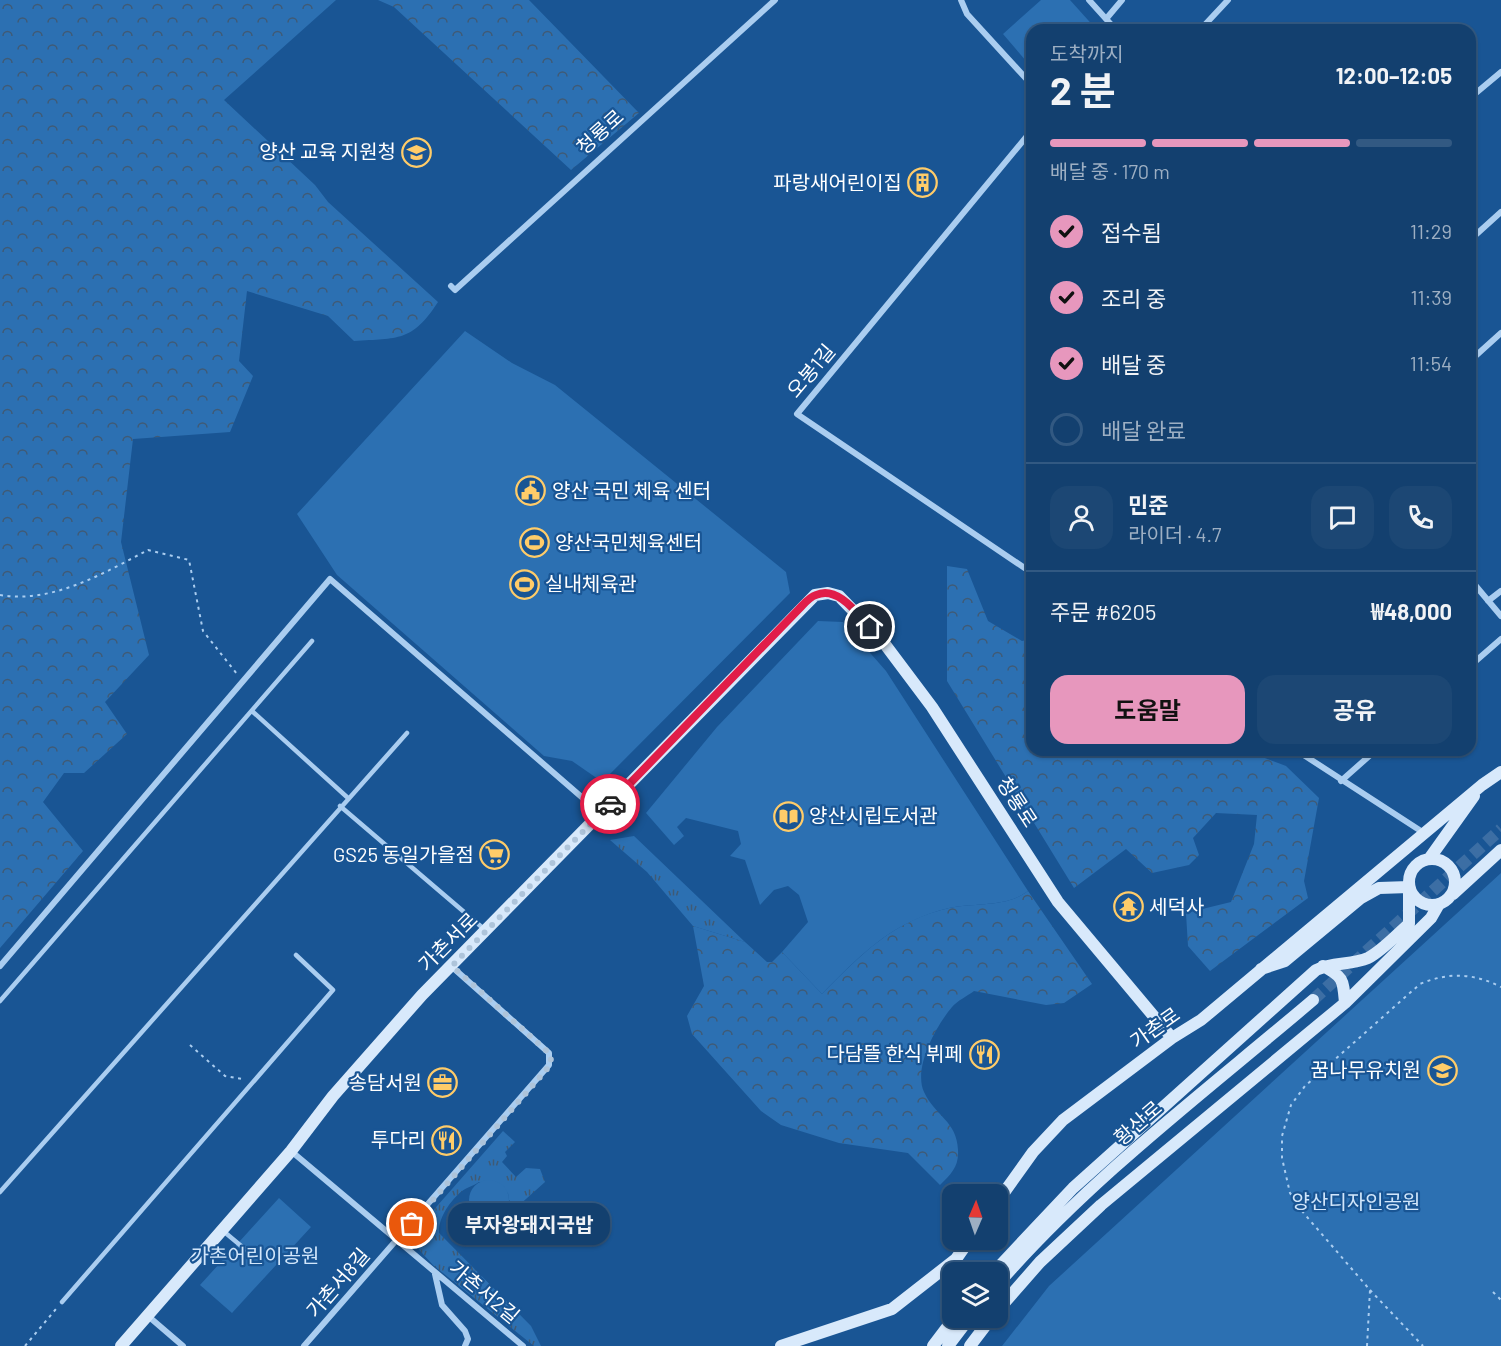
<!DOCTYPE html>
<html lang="ko">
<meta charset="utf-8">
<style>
:root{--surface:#13406f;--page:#1c4774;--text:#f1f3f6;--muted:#9dafc3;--line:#325982;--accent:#e797bd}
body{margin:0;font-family:Barlow,"Noto Sans KR",sans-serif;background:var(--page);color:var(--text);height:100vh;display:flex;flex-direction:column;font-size:22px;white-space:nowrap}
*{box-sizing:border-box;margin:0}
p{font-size:20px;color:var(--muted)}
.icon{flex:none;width:33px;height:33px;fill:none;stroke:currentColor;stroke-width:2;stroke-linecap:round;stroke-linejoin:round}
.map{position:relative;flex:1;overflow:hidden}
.drawer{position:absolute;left:1026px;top:24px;width:450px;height:732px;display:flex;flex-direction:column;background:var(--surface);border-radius:18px;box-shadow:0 2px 4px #0004,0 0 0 2px var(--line)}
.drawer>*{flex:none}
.needle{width:39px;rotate:2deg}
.buttons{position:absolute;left:942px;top:1184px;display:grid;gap:12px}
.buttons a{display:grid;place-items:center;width:66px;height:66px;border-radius:12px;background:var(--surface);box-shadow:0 2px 4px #0004,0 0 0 2px var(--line);font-size:30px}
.pin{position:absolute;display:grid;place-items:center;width:51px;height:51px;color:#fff;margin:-26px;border:3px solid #fff;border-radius:50%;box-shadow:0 2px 6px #0007}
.courier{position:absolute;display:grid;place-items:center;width:60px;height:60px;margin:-30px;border:4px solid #e11d48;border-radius:50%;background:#fff;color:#222;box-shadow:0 2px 8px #0007}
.bubble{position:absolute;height:42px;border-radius:18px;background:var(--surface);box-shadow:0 2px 4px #0004,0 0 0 2px var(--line);font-size:20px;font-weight:700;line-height:42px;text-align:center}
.head em{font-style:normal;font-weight:700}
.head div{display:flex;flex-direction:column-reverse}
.head{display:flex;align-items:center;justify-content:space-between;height:102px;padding:0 24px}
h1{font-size:39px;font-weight:700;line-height:45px}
.bar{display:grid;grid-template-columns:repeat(4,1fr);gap:9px 6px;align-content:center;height:72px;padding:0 24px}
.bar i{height:8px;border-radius:4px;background:var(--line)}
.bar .on{background:var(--accent)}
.bar p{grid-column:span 4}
.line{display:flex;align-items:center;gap:15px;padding:0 24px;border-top:2px solid var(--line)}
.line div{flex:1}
.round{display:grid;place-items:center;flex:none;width:63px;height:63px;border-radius:18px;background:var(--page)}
ol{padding:0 24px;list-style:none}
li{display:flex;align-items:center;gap:18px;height:66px}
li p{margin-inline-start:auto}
li .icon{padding:6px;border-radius:50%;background:var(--accent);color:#111;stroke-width:4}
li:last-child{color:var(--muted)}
li i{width:33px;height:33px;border:3px solid var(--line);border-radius:50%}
.button{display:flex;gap:12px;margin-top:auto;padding:12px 24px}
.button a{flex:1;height:69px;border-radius:18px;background:var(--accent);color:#111;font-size:24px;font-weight:700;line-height:69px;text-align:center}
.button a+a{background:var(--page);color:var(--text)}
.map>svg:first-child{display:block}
.grass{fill:url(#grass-tufts)}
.forest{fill:url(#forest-crowns)}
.park{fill:#2c70b2}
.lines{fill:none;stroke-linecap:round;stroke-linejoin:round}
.secondary-tunnel{stroke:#3c6ea4;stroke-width:12;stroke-dasharray:12 6;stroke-linecap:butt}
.path{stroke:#aacdf0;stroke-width:2;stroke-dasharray:3 4.5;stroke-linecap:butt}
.lane{stroke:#aacdf0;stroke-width:4.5}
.street{stroke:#aacdf0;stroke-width:6}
.secondary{stroke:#d8e9fb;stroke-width:12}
.done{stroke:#aec4da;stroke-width:6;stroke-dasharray:0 10.8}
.route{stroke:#e11d48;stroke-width:8}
.labels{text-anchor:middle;stroke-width:4.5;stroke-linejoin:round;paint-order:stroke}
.street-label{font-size:20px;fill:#fff;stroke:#195594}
.poi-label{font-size:20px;fill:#fff;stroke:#195594;text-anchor:end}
.park-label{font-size:20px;fill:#d1e6fb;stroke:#195594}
</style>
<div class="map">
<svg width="1501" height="1346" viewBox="0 0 1501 1346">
<defs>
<pattern id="grass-tufts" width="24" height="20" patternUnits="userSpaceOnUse" patternTransform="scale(1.5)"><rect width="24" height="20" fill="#2c70b2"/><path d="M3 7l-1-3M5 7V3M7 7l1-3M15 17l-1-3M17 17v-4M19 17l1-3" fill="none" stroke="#3f5a75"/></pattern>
<pattern id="forest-crowns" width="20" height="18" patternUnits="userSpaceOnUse" patternTransform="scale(1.5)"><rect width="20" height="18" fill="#2c70b2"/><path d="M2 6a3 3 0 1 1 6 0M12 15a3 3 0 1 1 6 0" fill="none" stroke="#3f5a75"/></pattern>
</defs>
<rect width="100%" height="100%" fill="#195594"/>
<path class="grass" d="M 634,836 L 745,942 L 693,926 L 647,872 L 610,840 Z
M 503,1131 L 515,1142 L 505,1152 L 507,1156 L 502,1162 L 516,1177 L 526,1168 L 540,1169 L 545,1182 L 517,1207 L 509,1200 L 508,1193 L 479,1182 C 474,1186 467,1187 462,1191 C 450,1201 438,1218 439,1233 L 531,1326 L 541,1346 L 534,1346 L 433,1265 L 411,1241 L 416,1230 Z"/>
<path class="forest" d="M 0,0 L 336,0 L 224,100 L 315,185 L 328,202 L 438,302 C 412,342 398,338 354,341 L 328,316 L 247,291 L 239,361 L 253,376 L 230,432 L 133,439 L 121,542 L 149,655 L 105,702 L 127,734 L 84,773 L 64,773 L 43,802 L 83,851 L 0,948 Z
M 378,0 L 529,0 L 639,113 L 571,170 L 394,7 Z
M 947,566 L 967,569 L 988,621 L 1022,641 L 1032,639 L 1032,750 L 1244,750 L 1286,766 L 1319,798 L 1304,881 L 1308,898 L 1210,971 L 1188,946 L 1186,913 L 1231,902 L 1254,844 L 1257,815 L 1216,813 L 1193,838 L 1199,855 L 1189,865 L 1152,873 L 1126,849 L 1074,888 L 947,681 Z
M 1028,891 L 1092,984 L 1064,1003 L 1046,1005 L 974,991 C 967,996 957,1001 952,1007 C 936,1026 913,1068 924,1092 C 935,1116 957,1121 958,1150 C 959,1167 951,1174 940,1185 L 908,1153 L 839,1143 L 781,1125 L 761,1111 L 692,1034 L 687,1016 L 704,986 L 693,926 L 745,942 L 767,962 L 772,962 L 782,952 L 822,994 C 862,954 892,921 949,908 C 976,902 1005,908 1028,891 Z"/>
<path class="park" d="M 1041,0 L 1070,0 L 1097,30 L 1032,30 L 1032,68 L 1003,34 Z
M 465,331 L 512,363 L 555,385 L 786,572 L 790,593 L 605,779 L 598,779 L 572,761 L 544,756 L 337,575 L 297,514 Z
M 818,621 L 843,622 L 886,671 L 1028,891 C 1005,908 976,902 949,908 C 892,922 861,954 822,994 L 782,952 L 808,922 L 799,895 L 788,886 L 774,890 L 760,905 L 745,860 L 730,856 L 741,844 L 738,831 L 686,818 L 677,827 L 684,836 L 674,845 L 646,813 L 717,727 Z
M 1501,873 L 1501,1346 L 1002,1346 L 1049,1286 Z
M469 1200a20 20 0 1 1 40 0a20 20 0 1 1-40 0Z
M 279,1198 L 311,1227 L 232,1313 L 200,1285 Z"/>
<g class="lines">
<path class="secondary-tunnel" d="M 1313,1000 L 1501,829"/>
<path class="path" d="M 0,595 C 52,604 104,573 148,550 L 189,560 L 203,631 L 237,674
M 190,1045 L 225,1076 L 242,1079
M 1370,1290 L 1423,1346
M 1493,1292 L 1501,1300
M 25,1346 L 56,1309
M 1367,1346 L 1370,1290 L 1301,1210 L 1290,1193 L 1282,1158 L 1282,1136 L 1291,1105 L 1305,1086 L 1420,984 C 1448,972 1474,973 1501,987"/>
<path class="lane" d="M 252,711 L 348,798
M 340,806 L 484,929
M 0,1001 L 312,641
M 0,1192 L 407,733
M 222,1230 L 246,1250
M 62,1302 L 333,990 L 296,955"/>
<path class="street" d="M 961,0 L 967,14 L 1032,85
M 1089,0 L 1116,30
M 1106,19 L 1122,0
M 1200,30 L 1228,0
M 1470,98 L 1501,72
M 1032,130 L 797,414 L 1032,573
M 1470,240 L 1501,212
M 451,286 L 455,290 L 775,0
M 1470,361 L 1501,333
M 1470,579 L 1501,616
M 1488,601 L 1501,591
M 1470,666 L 1501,639
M 1296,750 L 1424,833
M 1341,781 L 1376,750
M 0,966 L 330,579 L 600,813
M 291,1151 L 523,1346
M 435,1274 L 442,1305 L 465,1331 L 468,1339 L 465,1346
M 148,1316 L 183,1346
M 304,1346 L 549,1065 L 549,1053 L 451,966"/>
<path class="secondary" d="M1409 882a23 23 0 1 1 46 0a23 23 0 1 1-46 0Z
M 1429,859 L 1474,796
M 1453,894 L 1501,850
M 1323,966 C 1344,977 1343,980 1345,1003
M 998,1201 L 1033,1152 L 1063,1120 L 1172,1038 L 1201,1020 L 1482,785 L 1501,772
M 994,1272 L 1073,1188 L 1316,970 C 1332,962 1352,965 1368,958 C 1383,950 1396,935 1409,924 L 1409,887 L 1379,888 L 1361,898 L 1285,961 L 1261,969
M 998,1284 C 1090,1178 1206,1091 1313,1000
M 998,1310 L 1040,1262 L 1101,1205 L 1345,1003 L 1431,918 L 1439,904
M 121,1346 L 291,1151 L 333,1096 L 422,995 L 815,595 L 828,593 L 839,596 L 881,639 L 932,707 L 1058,902 L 1172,1038
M 781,1346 L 892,1309 L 956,1259 L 970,1239
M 933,1346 L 955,1317
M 948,1346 L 970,1317
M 970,1346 L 992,1317"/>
</g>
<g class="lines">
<path class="done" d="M 412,1224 L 547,1069 L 551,1060 L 549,1053 L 452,966 L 610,804"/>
<path class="route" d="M 610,804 L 798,610 C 803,605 809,597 816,595 C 837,585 857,613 870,627"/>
</g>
<defs>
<symbol id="school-ring" viewBox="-11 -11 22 22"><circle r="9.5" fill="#195594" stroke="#ffcc69" stroke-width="1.5"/><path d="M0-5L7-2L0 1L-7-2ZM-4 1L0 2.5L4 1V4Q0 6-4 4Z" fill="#ffcc69"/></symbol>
<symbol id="building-ring" viewBox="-11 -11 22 22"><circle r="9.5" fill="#195594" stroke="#ffcc69" stroke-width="1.5"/><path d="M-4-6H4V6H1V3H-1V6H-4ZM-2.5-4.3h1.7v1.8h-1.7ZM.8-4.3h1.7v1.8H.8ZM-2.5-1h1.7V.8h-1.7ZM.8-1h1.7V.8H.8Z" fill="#ffcc69"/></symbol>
<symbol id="civic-ring" viewBox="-11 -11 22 22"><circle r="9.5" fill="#195594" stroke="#ffcc69" stroke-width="1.5"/><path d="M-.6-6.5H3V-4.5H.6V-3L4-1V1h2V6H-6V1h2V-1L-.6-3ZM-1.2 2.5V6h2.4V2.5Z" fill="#ffcc69"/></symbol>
<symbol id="stadium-ring" viewBox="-11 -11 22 22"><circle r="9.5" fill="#195594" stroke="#ffcc69" stroke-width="1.5"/><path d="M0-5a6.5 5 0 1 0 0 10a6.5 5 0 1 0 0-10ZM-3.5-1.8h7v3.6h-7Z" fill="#ffcc69"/></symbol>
<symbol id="library-ring" viewBox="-11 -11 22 22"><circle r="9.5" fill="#195594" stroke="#ffcc69" stroke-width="1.5"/><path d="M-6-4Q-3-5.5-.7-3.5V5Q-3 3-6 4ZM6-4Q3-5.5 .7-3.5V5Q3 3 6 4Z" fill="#ffcc69"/></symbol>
<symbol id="supermarket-ring" viewBox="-11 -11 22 22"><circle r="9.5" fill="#195594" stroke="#ffcc69" stroke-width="1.5"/><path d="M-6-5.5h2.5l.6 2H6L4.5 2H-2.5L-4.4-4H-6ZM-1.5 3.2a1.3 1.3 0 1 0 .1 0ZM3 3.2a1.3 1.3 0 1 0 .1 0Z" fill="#ffcc69"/></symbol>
<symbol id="temple-ring" viewBox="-11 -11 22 22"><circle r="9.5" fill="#195594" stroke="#ffcc69" stroke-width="1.5"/><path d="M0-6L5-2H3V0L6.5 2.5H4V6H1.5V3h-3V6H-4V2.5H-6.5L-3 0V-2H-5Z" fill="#ffcc69"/></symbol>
<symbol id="restaurant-ring" viewBox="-11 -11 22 22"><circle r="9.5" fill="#195594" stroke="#ffcc69" stroke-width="1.5"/><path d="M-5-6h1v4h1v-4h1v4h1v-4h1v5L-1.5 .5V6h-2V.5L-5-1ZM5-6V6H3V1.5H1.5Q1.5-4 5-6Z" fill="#ffcc69"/></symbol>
<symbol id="office-ring" viewBox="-11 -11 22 22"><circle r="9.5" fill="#195594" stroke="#ffcc69" stroke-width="1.5"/><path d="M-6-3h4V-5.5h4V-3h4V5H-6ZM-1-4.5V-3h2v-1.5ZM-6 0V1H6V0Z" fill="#ffcc69"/></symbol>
</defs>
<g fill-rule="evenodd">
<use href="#school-ring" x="400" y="136" width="33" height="33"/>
<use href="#building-ring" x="906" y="166" width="33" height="33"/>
<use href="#civic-ring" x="514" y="474" width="33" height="33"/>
<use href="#stadium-ring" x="518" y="526" width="33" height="33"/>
<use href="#stadium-ring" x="508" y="568" width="33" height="33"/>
<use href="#library-ring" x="772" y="800" width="33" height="33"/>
<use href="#supermarket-ring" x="478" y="838" width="33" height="33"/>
<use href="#temple-ring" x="1112" y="890" width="33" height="33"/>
<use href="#restaurant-ring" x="968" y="1038" width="33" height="33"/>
<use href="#school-ring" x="1426" y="1054" width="33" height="33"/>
<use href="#office-ring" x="426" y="1066" width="33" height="33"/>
<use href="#restaurant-ring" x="430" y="1124" width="33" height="33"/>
</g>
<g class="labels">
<g class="street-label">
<text transform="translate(600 132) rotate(-42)" y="7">청룡로</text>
<text transform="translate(811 371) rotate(-50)" y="7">오봉1길</text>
<text transform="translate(1017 802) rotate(57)" y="7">청룡로</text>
<text transform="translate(448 942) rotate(-45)" y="7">가촌서로</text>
<text transform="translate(1155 1028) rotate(-35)" y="7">가촌로</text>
<text transform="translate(1138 1123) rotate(-41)" y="7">황산로</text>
<text transform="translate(338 1283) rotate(-49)" y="7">가촌서8길</text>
<text transform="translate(484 1292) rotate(40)" y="7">가촌서2길</text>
</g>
<g class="poi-label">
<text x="396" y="159">양산 교육 지원청</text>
<text x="902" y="190">파랑새어린이집</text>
<text x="552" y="498" text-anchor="start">양산 국민 체육 센터</text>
<text x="555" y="550" text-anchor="start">양산국민체육센터</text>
<text x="545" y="591" text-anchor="start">실내체육관</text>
<text x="809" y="823" text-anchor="start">양산시립도서관</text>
<text x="474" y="862">GS25 동일가을점</text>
<text x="1149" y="914" text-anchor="start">세덕사</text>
<text x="963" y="1061">다담뜰 한식 뷔페</text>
<text x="1421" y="1077">꿈나무유치원</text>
<text x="422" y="1090">송담서원</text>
<text x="426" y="1147">투다리</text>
</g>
<g class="park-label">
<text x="1356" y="1209">양산디자인공원</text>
<text x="255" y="1263">가촌어린이공원</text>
</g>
</g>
</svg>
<div class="buttons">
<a><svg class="needle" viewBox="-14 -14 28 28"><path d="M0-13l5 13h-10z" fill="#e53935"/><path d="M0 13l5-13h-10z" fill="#9dafc3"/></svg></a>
<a><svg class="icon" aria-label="layers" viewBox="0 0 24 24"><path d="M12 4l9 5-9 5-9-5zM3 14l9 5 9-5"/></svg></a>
</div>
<div class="pin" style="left:412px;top:1224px;background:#ea580c"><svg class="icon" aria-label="bag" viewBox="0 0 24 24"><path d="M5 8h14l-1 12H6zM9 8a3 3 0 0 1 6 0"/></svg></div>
<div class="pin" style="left:870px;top:627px;background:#1f2937"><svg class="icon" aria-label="home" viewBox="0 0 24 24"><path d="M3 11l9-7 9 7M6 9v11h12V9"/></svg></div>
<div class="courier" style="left:610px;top:804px"><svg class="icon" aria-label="car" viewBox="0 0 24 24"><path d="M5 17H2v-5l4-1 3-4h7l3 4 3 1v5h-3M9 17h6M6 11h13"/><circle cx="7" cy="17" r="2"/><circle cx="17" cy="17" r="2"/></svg></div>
<div class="bubble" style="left:448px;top:1203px;width:162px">부자왕돼지국밥</div>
<section class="drawer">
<div class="head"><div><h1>2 분</h1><p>도착까지</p></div><em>12:00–12:05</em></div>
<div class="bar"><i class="on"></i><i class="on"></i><i class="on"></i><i></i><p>배달 중 · 170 m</p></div>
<ol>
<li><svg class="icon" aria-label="check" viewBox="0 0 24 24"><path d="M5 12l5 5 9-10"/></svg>접수됨<p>11:29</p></li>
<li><svg class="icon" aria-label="check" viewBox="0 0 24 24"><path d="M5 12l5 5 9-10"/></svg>조리 중<p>11:39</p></li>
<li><svg class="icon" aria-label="check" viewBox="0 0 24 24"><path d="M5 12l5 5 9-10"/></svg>배달 중<p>11:54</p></li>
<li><i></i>배달 완료</li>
</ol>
<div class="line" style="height:108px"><a class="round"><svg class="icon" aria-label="person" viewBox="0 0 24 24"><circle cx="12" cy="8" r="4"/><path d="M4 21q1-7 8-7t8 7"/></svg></a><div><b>민준</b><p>라이더 · 4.7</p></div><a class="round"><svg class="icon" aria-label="chat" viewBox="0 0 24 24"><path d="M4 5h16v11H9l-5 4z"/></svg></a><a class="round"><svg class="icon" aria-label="phone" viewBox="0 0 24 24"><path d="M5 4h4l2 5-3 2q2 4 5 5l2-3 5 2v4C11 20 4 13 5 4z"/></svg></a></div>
<div class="line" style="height:78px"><div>주문 #6205</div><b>₩48,000</b></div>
<div class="button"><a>도움말</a><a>공유</a></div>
</section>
</div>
